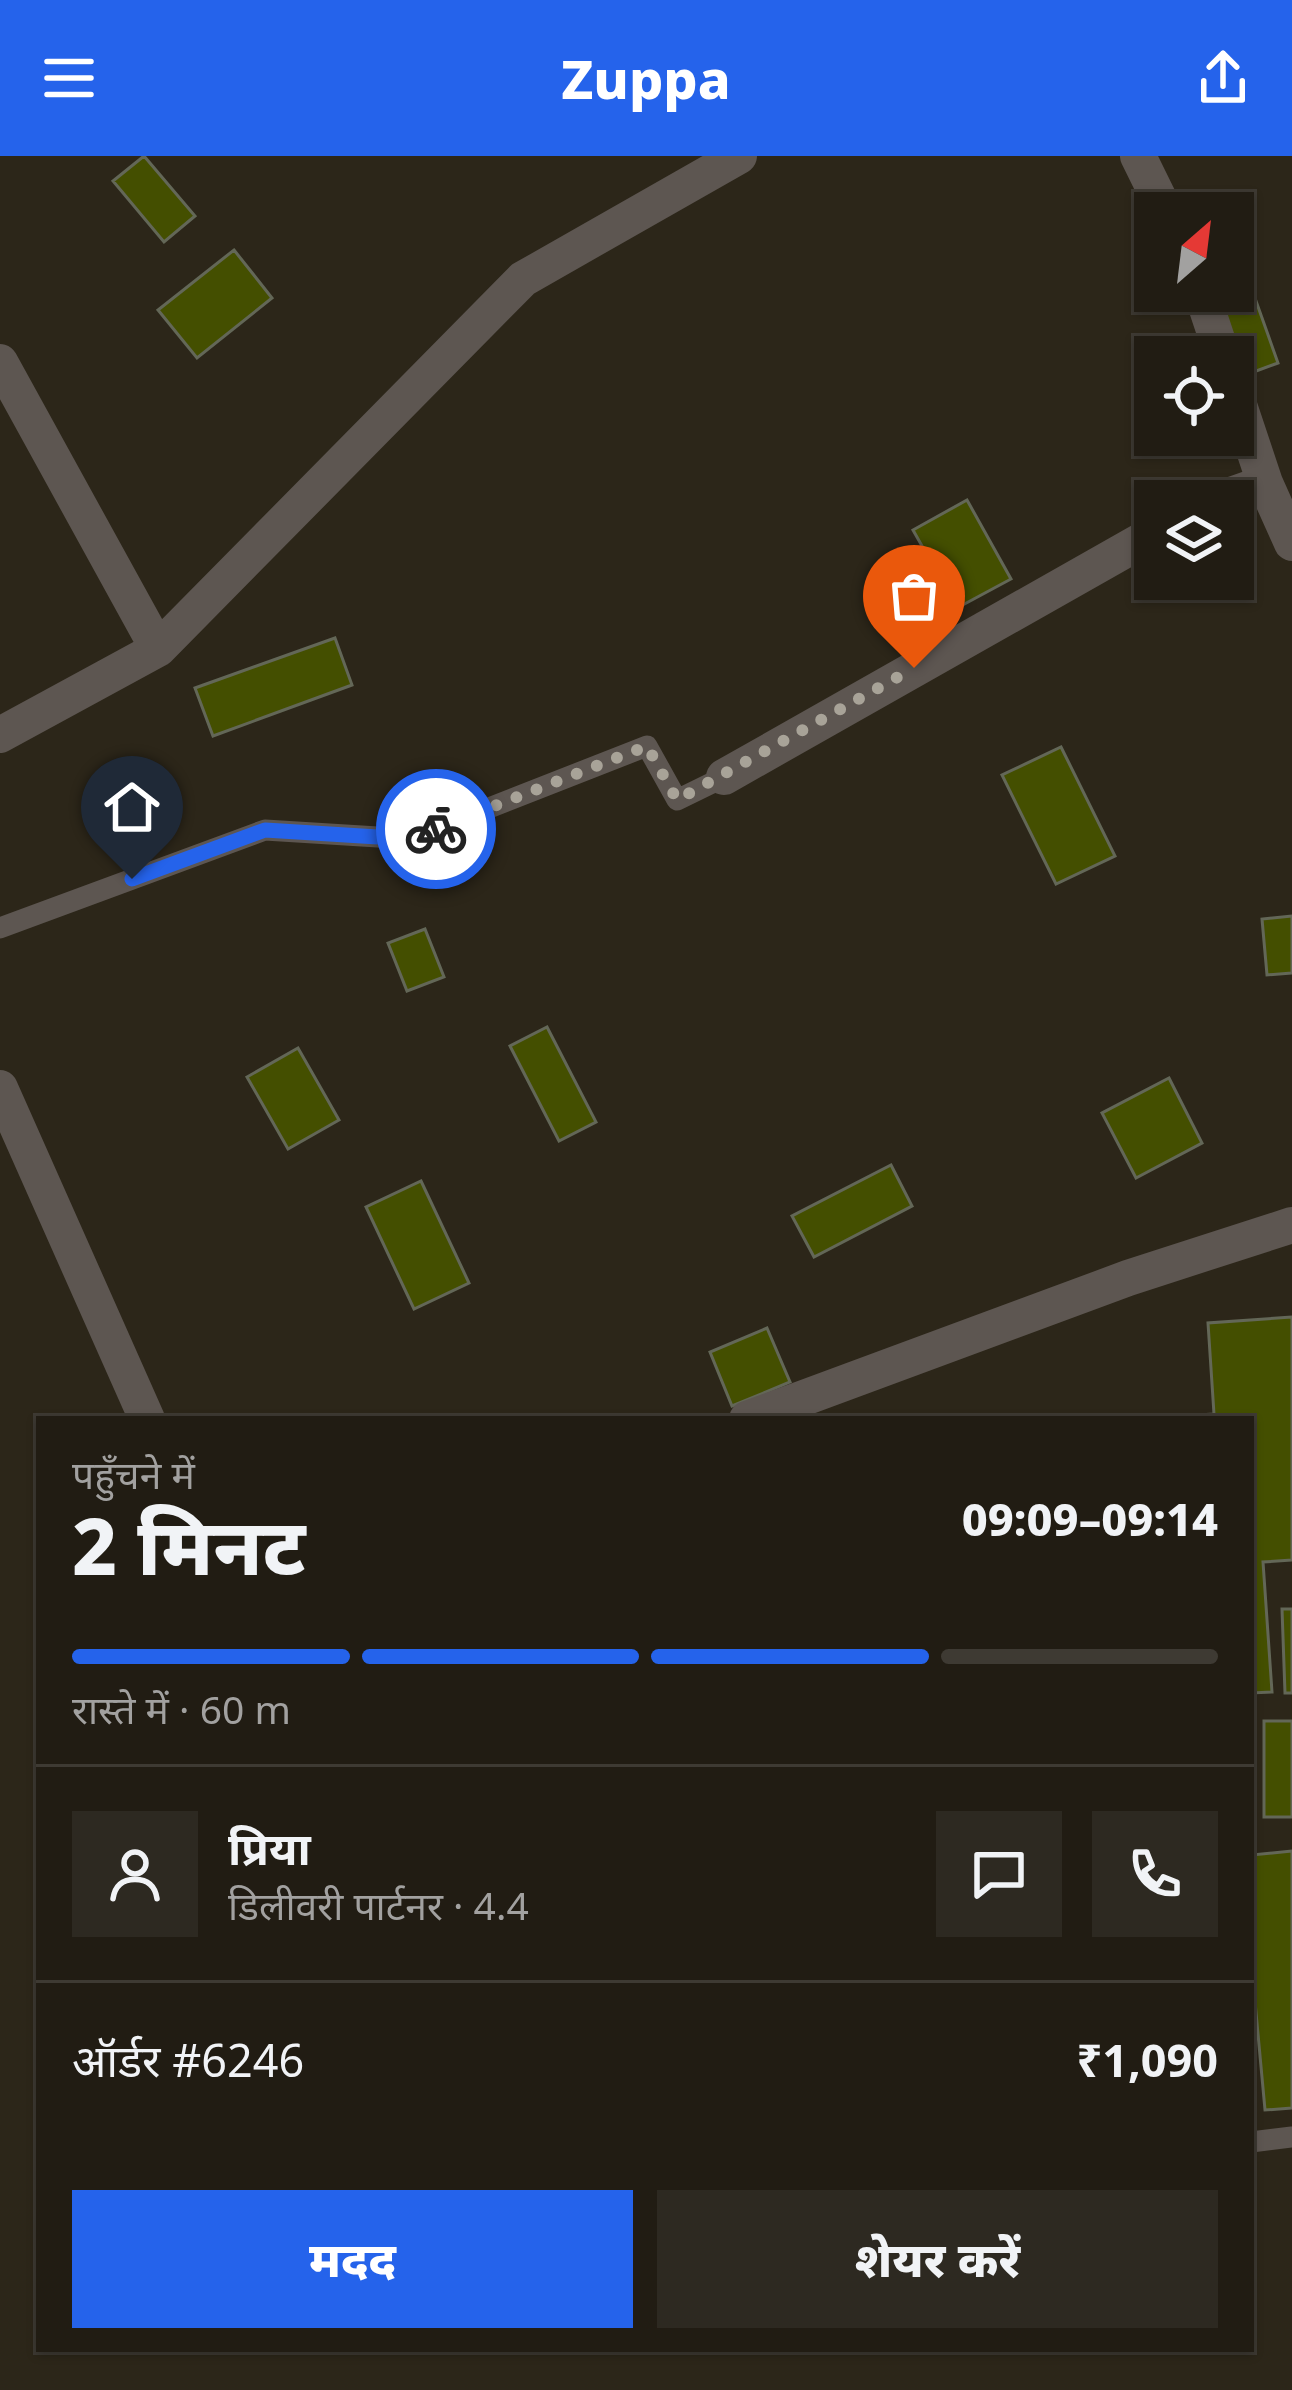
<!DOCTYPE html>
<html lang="hi">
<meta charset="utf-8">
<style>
:root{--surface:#211c13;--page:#2d2921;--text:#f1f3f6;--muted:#a2a1a0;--line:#3e3a33;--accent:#2563eb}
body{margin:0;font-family:"Noto Sans","Noto Sans Devanagari",sans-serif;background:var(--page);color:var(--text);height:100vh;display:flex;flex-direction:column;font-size:45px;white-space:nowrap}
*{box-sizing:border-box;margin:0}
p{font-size:39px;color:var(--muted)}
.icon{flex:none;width:66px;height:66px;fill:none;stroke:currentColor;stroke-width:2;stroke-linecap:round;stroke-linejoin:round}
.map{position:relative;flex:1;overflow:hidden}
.drawer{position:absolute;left:36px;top:1260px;width:1218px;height:936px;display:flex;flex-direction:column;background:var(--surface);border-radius:0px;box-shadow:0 3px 9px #0004,0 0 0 3px var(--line)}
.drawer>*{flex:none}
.needle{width:78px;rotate:28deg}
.controls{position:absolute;left:1134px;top:36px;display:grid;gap:24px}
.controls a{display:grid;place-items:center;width:120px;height:120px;border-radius:0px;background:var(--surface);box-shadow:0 3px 9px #0004,0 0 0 3px var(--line);font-size:60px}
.pin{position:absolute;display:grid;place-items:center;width:102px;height:102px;color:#fff;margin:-123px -51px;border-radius:50% 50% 50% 0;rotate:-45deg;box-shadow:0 0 12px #0007}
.pin .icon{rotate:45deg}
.courier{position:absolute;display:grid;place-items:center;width:120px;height:120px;margin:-60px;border:9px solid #2563eb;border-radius:50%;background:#fff;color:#222;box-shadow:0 3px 15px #0007}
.headline em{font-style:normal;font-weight:800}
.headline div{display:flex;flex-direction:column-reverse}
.headline{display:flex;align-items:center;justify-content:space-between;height:204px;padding:0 36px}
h1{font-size:78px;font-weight:800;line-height:90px}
.bar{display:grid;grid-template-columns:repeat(4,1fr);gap:18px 12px;align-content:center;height:144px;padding:0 36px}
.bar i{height:15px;border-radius:9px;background:var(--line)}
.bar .active{background:var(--accent)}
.bar p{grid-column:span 4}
.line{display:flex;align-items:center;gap:30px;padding:0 36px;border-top:3px solid var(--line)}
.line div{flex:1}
.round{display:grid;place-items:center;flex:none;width:126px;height:126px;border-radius:0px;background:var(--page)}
.cta{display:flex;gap:24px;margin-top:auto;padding:24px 36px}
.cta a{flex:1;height:138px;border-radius:0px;background:var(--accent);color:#fff;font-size:48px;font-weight:800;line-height:138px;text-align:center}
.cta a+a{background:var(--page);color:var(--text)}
header{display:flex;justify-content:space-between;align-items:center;height:156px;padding:0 36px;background:var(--accent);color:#fff;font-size:54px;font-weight:800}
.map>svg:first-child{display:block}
.building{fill:#444f00;stroke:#636757;stroke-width:3}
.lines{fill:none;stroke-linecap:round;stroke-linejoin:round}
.lane{stroke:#5d5651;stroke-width:21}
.street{stroke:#5d5651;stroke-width:36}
.done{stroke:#a8a398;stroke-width:12;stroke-dasharray:0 21.6}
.route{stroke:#2563eb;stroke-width:15}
</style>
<header><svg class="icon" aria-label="menu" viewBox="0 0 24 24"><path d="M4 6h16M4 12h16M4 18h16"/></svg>Zuppa<svg class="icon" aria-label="share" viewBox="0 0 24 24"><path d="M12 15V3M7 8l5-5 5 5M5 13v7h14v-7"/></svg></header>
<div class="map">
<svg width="1292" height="2234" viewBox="0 0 1292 2234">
<rect width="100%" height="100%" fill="#2c2619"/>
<path class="building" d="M 144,0 L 195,60 L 164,86 L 113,25 Z
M 234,94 L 272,142 L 197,202 L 158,154 Z
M 1256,145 L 1278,207 L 1240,221 L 1218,158 Z
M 967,344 L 1011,423 L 957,452 L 913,374 Z
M 335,482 L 352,529 L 213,580 L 195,532 Z
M 1061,591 L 1115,700 L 1056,728 L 1002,619 Z
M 1292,760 L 1292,817 L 1267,819 L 1262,763 Z
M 425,773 L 444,821 L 407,835 L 388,787 Z
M 547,871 L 596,966 L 559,985 L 510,890 Z
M 298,892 L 339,964 L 288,993 L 247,921 Z
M 1169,922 L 1202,987 L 1136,1022 L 1102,957 Z
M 891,1009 L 912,1050 L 814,1101 L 792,1060 Z
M 421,1025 L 469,1127 L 414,1153 L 366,1051 Z
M 1292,1161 L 1292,1404 L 1263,1406 L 1272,1536 L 1251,1537 L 1251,1263 L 1135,1263 L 1214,1258 L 1208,1167 Z
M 767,1172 L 790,1226 L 732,1250 L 710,1196 Z
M 1282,1453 L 1292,1453 L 1292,1537 L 1285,1537 Z
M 1264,1565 L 1292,1565 L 1292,1661 L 1264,1661 Z
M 1292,1695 L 1292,1952 L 1265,1954 L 1251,1802 L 1251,1699 Z"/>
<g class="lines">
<path class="lane" d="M 0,772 L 265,674 L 410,683 L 647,590 L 677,644 L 724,621
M 1251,1986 L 1292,1981"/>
<path class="street" d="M 1138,0 L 1166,57
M 1201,135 L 1223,201
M 0,206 L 158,493 L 0,579
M 1265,327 L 1292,387
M 1214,345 L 1265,327 L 1233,231
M 158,493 L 523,123 L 739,0
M 724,621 L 1155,377
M 0,932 L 147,1263
M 747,1263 L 1128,1122 L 1292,1069"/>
</g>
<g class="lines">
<path class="done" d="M 436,673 L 647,590 L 677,644 L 914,512"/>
<path class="route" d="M 132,723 L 265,674 L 410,683 L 436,673"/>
</g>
</svg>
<div class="controls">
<a><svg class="needle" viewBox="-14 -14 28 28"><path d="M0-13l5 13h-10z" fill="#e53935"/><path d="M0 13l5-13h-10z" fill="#a2a1a0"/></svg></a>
<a><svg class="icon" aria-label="locate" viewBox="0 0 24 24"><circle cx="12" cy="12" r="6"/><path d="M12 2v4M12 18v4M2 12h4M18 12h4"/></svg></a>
<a><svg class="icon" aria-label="layers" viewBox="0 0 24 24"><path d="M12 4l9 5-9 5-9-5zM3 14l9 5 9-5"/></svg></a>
</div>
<div class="pin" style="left:914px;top:512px;background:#ea580c"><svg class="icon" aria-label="bag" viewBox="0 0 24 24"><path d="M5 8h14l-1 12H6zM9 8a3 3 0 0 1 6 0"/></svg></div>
<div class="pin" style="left:132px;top:723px;background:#1f2937"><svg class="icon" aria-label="home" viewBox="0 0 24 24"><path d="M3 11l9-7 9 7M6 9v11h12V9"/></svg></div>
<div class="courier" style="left:436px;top:673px"><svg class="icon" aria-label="bike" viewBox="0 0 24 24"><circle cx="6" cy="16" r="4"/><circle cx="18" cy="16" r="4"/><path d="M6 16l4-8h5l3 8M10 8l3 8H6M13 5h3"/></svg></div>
<section class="drawer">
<div class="headline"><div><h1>2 मिनट</h1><p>पहुँचने में</p></div><em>09:09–09:14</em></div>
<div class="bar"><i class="active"></i><i class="active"></i><i class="active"></i><i></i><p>रास्ते में · 60 m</p></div>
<div class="line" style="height:216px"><a class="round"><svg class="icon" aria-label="person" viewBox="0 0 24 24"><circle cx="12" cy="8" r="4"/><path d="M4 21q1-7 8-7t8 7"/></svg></a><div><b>प्रिया</b><p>डिलीवरी पार्टनर · 4.4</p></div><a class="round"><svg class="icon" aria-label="chat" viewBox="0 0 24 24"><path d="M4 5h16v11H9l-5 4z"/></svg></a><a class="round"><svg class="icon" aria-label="phone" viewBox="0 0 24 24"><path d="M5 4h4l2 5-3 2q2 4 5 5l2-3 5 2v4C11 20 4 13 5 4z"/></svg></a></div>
<div class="line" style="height:156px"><div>ऑर्डर #6246</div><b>₹1,090</b></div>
<div class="cta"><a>मदद</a><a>शेयर करें</a></div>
</section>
</div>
